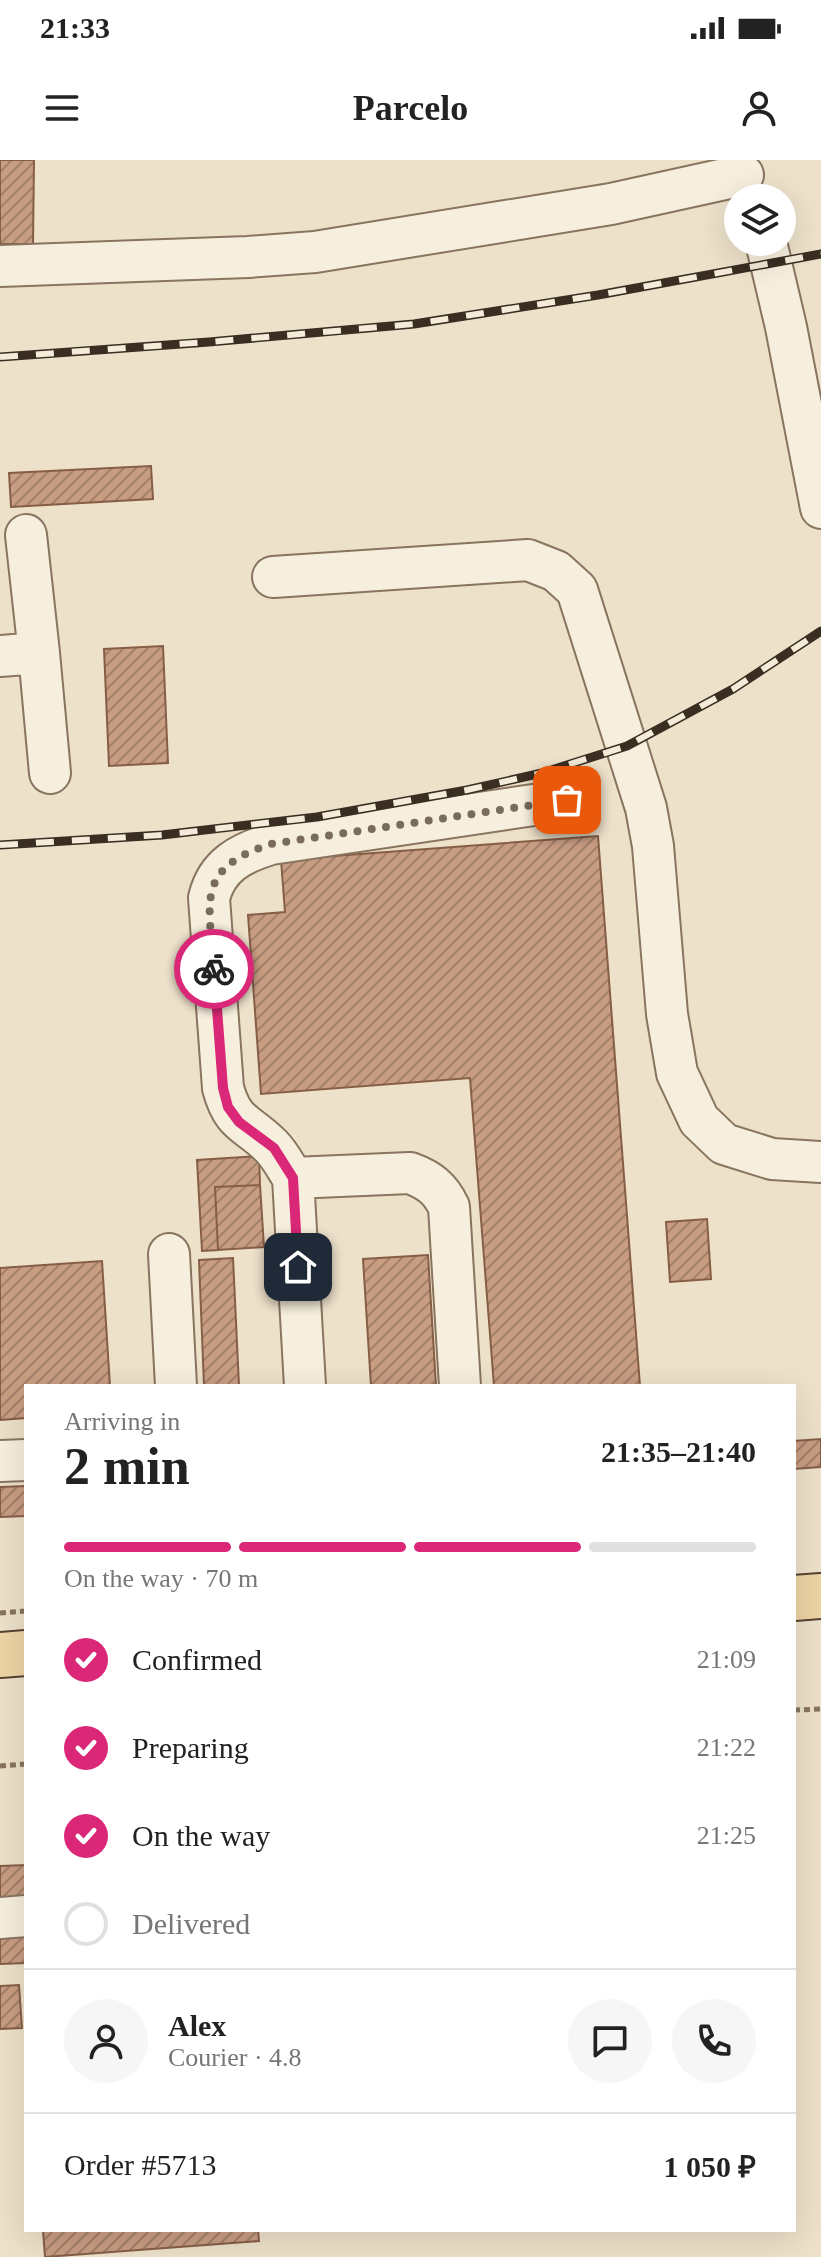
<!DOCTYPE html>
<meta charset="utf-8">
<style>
:root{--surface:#fff;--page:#f6f6f6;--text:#222;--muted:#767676;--line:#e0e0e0;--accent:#db2777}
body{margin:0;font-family:"Times New Roman",serif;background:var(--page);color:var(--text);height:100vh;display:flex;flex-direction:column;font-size:30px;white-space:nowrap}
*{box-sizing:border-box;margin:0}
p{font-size:26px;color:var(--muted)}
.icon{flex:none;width:44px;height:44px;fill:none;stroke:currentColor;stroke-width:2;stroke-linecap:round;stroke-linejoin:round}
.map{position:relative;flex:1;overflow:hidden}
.sheet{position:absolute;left:24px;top:1224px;width:772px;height:848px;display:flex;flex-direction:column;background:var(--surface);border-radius:0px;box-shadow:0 8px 32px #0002}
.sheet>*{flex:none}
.tools{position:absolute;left:724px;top:24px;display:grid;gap:16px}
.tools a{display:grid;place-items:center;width:72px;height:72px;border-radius:50%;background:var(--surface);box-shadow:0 8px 32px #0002;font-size:40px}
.pin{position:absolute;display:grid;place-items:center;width:68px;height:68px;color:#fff;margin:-34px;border-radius:16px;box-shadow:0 4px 12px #0006}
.courier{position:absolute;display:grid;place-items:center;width:80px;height:80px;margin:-40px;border:6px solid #db2777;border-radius:50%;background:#fff;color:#222;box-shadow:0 2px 10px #0007}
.summary em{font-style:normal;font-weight:800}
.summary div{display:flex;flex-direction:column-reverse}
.summary{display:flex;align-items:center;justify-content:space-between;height:136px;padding:0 40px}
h1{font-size:52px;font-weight:800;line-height:60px}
.bar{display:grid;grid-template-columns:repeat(4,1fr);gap:12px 8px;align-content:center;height:96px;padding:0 40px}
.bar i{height:10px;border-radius:6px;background:var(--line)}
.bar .selected{background:var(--accent)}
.bar p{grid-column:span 4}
.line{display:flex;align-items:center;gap:20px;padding:0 40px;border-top:2px solid var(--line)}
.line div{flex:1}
.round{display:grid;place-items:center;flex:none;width:84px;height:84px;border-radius:42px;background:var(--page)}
ol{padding:0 40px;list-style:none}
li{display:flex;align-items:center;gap:24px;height:88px}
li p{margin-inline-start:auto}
li .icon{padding:8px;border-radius:50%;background:var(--accent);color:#fff;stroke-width:4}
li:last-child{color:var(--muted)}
li i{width:44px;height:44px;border:4px solid var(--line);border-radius:50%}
.status{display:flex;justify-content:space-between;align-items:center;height:56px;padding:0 40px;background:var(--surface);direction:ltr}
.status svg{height:22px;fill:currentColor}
header{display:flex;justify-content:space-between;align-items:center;height:104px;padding:0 40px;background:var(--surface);font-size:36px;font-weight:800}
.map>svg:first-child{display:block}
.building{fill:url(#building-hatch);stroke:#865e46;stroke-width:2}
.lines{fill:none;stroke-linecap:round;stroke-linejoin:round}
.minor-casing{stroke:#88745f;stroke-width:44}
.major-casing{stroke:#574233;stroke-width:48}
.path{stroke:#88745f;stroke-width:5;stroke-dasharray:6 4;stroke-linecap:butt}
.minor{stroke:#f7efdd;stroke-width:40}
.major{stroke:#edd4a5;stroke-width:44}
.rail-casing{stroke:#3a2d22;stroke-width:9}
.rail{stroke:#f4ecd9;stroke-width:6;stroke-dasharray:18;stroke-linecap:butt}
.done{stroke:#796c5d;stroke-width:8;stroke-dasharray:0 14.4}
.route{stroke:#db2777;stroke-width:10}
</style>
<div class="status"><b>21:33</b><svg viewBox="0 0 49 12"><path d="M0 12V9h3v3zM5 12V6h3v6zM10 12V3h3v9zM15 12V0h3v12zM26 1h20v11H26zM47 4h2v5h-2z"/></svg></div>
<header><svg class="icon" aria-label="menu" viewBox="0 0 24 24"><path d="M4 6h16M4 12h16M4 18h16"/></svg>Parcelo<svg class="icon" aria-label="person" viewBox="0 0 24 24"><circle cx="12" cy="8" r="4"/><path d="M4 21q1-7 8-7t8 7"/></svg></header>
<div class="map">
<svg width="821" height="2097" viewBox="0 0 821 2097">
<defs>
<pattern id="building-hatch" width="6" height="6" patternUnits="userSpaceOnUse" patternTransform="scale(2)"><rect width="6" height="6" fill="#c89d82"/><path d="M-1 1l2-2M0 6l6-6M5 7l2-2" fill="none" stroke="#a3806a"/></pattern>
</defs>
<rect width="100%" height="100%" fill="#ede1ca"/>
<path class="building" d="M 0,0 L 34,0 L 33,84 L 0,84 Z
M 151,306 L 153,339 L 11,347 L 9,313 Z
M 163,486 L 168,603 L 109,606 L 104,489 Z
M 598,676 L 640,1226 L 494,1226 L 470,918 L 261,934 L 248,755 L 285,752 L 281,700 Z
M 259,996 L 260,1025 L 215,1027 L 218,1090 L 202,1091 L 197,1000 Z
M 260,1025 L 264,1087 L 218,1090 L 215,1027 Z
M 707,1059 L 711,1119 L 670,1122 L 666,1062 Z
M 428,1095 L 436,1226 L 371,1226 L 363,1099 Z
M 233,1098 L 239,1226 L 204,1226 L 199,1100 Z
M 102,1101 L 110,1226 L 26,1226 L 26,1258 L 0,1260 L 0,1108 Z
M 821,1279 L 821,1307 L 794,1309 L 794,1281 Z
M 26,1326 L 26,1356 L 0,1357 L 0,1327 Z
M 26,1705 L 26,1740 L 0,1742 L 0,1706 Z
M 26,1775 L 26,1803 L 0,1804 L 0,1776 Z
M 19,1825 L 22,1868 L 0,1869 L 0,1826 Z
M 43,2070 L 258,2070 L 259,2081 L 45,2097 Z"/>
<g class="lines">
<defs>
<path id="minor" d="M 766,82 L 786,167 L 821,348
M 0,106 L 248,97 L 315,92 L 611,44 L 743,15
M 26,375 L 39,493
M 273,417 L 528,400 L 556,411 L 577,430 L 646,648 L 653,686 L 667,854 L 677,913 L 699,960 L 724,984 L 772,999 L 821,1002
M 0,496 L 39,493 L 50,613
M 293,1018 C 286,1007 280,995 271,986 C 247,962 233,965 223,928 L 209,738 C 217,705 241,693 271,684 L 567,640
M 169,1094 L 176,1226
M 305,1226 L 293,1018 L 410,1013 C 429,1020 440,1028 449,1047 L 460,1226
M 0,1301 L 26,1300
M 0,1758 L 26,1756"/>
<path id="major" d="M 794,1438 L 821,1436
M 0,1495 L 26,1493"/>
</defs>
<use href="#minor" class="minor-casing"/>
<use href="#major" class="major-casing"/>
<path class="path" d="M 0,1453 L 26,1451
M 794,1550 L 821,1549
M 0,1606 L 26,1604"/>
<use href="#minor" class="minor"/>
<use href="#major" class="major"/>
<defs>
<path id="rail" d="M 0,197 L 209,182 L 414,164 L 598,135 L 821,94
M 0,685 L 162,675 L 317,657 L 467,630 L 542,613 L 627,586 L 733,529 L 821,471"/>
</defs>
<use href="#rail" class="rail-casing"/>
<use href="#rail" class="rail"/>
</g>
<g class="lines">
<path class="done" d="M 214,809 C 209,742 195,708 271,684 L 567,640"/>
<path class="route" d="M 214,809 L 223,928 L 228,947 L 239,962 L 274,988 L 293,1018 L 298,1107"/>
</g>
</svg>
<div class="tools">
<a><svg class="icon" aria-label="layers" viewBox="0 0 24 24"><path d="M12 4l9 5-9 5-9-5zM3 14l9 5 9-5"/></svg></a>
</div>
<div class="pin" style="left:567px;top:640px;background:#ea580c"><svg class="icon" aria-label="bag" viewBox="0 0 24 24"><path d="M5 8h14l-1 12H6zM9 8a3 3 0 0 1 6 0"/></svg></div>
<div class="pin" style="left:298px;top:1107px;background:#1f2937"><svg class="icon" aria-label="home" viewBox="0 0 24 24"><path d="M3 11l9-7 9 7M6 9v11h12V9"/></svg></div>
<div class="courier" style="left:214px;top:809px"><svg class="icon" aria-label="bike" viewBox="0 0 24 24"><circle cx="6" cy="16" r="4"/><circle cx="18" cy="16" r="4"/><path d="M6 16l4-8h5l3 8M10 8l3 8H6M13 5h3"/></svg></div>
<section class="sheet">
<div class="summary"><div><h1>2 min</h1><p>Arriving in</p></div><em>21:35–21:40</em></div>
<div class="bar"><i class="selected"></i><i class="selected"></i><i class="selected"></i><i></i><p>On the way · 70 m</p></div>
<ol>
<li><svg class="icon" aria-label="check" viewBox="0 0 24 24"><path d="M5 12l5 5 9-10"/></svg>Confirmed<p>21:09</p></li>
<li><svg class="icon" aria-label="check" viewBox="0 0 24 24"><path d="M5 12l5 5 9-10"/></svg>Preparing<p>21:22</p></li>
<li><svg class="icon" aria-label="check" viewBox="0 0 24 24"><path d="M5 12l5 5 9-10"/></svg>On the way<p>21:25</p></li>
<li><i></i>Delivered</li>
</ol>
<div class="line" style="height:144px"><a class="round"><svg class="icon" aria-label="person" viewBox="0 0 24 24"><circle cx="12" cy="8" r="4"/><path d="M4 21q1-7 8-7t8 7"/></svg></a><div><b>Alex</b><p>Courier · 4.8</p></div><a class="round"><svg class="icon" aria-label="chat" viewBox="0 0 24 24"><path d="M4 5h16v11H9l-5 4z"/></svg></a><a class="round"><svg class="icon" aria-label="phone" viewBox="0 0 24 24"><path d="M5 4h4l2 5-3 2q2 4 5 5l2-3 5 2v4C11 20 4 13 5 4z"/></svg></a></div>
<div class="line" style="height:104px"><div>Order #5713</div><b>1 050 ₽</b></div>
</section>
</div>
